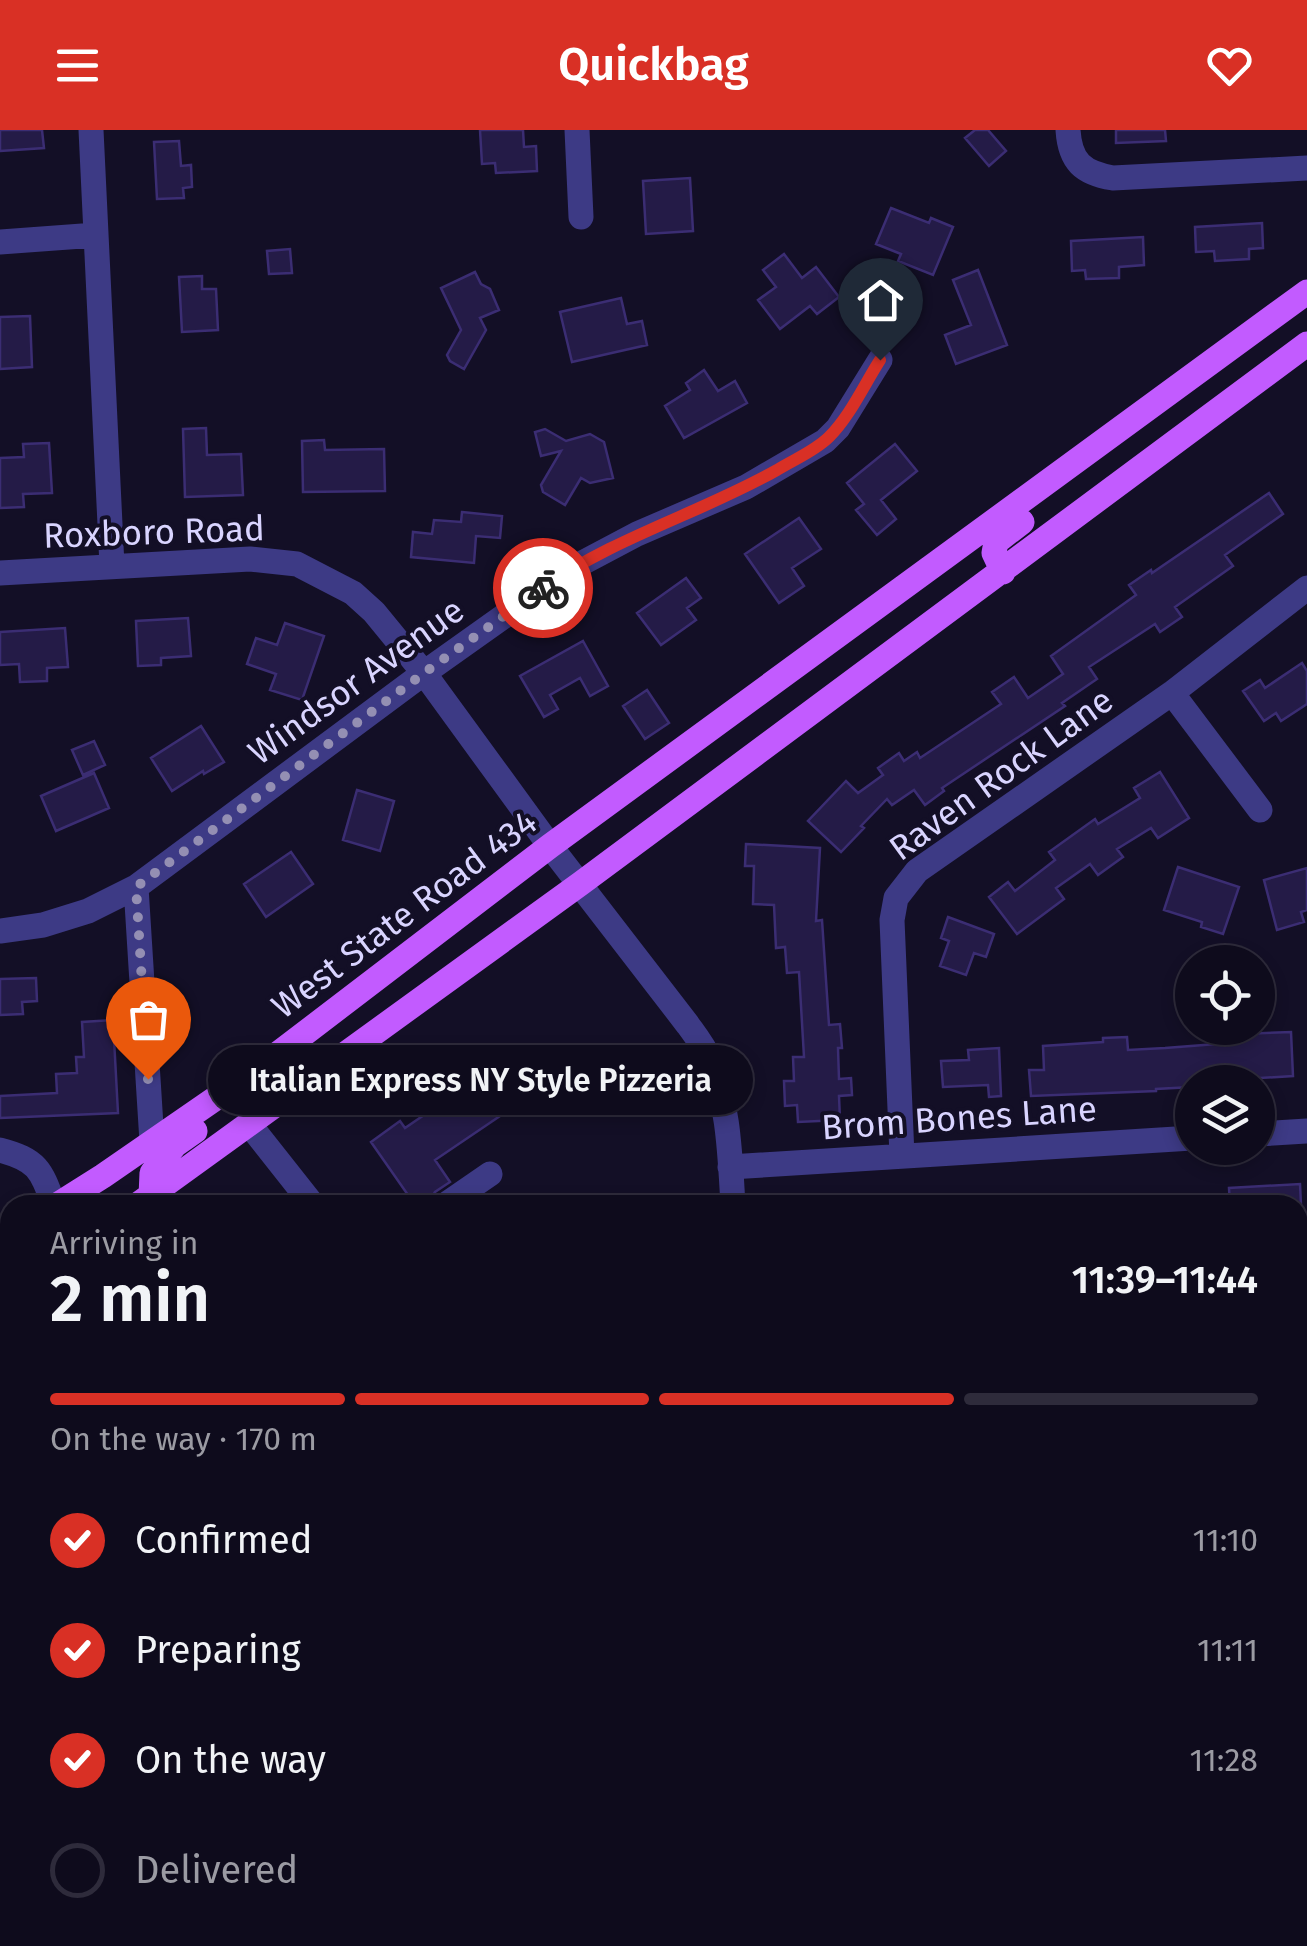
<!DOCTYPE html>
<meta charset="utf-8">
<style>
:root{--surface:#0e0b1c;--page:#1c1929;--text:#f1f3f6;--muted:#9b9ba3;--line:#2e2b3b;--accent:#d93025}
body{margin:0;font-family:"Fira Sans",sans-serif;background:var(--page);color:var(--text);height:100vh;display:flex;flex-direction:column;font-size:38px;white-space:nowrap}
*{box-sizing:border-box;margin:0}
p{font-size:32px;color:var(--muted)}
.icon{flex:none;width:55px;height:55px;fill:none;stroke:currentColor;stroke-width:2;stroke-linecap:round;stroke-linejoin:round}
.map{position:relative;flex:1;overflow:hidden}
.details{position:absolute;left:0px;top:1065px;width:1308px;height:752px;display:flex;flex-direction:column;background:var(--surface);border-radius:30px 30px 0 0;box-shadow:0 5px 15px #0003,0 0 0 2px var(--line)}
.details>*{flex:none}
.tools{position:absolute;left:1175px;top:815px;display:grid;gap:20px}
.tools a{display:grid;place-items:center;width:100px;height:100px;border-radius:50%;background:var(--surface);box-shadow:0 5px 15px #0003,0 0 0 2px var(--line);font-size:50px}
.pin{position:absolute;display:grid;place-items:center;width:85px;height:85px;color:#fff;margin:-102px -42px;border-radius:50% 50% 50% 0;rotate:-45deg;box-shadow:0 0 10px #0007}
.pin .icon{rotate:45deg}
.courier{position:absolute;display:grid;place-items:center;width:100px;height:100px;margin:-50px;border:8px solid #d93025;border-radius:50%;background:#fff;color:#222;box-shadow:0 2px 12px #0007}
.bubble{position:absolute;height:70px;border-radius:35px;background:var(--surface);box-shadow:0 5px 15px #0003,0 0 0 2px var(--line);font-size:32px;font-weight:600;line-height:70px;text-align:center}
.head em{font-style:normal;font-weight:600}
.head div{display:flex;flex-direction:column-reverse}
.head{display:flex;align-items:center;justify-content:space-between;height:170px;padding:0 50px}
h1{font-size:65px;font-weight:600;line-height:75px}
.bar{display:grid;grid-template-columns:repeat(4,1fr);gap:15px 10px;align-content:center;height:120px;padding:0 50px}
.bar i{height:12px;border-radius:8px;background:var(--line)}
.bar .active{background:var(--accent)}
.bar p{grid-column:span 4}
ol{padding:0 50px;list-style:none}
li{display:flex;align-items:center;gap:30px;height:110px}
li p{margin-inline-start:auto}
li .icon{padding:10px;border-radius:50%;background:var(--accent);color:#fff;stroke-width:4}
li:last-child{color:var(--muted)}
li i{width:55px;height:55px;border:5px solid var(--line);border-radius:50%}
header{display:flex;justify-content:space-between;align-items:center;height:130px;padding:0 50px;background:var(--accent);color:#fff;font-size:45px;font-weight:600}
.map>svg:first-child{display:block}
.green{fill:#12302f}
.building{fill:#241b47;stroke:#3b2d73;stroke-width:2.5}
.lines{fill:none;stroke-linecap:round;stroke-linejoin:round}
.minor{stroke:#3d3a85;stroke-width:25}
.major{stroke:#c25bff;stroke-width:25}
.done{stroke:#948fb3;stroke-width:10;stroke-dasharray:0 18}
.route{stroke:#d93025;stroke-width:12}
.labels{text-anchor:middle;stroke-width:8;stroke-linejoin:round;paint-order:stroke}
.street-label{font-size:35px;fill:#d9d4ff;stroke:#130f26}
</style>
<header><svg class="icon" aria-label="menu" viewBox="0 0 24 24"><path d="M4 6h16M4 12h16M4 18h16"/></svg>Quickbag<svg class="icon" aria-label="heart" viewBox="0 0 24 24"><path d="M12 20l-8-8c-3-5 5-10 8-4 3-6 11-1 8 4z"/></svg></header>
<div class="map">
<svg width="1307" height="1816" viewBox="0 0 1307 1816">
<rect width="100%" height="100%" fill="#130f26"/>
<path class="green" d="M 1298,1776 L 1307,1777 L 1307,1816 L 1134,1816 L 1143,1808 L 1298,1808 Z"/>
<path class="building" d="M 0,0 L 42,0 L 44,18 L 0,21 Z
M 480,0 L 523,0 L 524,17 L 536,16 L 537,41 L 496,43 L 495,33 L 482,34 Z
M 975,0 L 988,0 L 1006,21 L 989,36 L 965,8 Z
M 1116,0 L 1165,0 L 1166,11 L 1116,13 Z
M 179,11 L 181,36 L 191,35 L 192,57 L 183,58 L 184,68 L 157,69 L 154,12 Z
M 690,48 L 693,101 L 646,104 L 643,51 Z
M 891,78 L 929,93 L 931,88 L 953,97 L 933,145 L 898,131 L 901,124 L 876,114 Z
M 1262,93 L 1263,118 L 1249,119 L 1249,129 L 1215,131 L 1214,121 L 1196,122 L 1195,97 Z
M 1143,107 L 1144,135 L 1119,137 L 1119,148 L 1086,149 L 1085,140 L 1072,141 L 1071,111 Z
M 290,119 L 292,143 L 269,144 L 267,121 Z
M 784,124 L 802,148 L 816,137 L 839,167 L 817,184 L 810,176 L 780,199 L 758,170 L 776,157 L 763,140 Z
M 978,140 L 1007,215 L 956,234 L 945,205 L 971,195 L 953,150 Z
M 475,142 L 481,154 L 490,159 L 499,180 L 480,188 L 486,200 L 464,239 L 450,231 L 447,225 L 461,200 L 441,158 Z
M 202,146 L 202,159 L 216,159 L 218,200 L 182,202 L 179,147 Z
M 621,168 L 627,194 L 642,191 L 647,215 L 572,232 L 560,182 Z
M 30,186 L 32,237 L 0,239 L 0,187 Z
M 704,240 L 718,261 L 735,251 L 747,273 L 684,308 L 665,276 L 690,260 L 686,253 Z
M 206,298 L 207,325 L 241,324 L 243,365 L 185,367 L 183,299 Z
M 545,299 L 566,311 L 590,304 L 604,312 L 613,348 L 590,353 L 581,348 L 565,375 L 543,362 L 541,355 L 561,321 L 541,326 L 535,302 Z
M 324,310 L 325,320 L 384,319 L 385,361 L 303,362 L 302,311 Z
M 49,313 L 52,363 L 23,364 L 24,377 L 0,378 L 0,328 L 24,327 L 23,314 Z
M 895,314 L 917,341 L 881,370 L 896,389 L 877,405 L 856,380 L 864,374 L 847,353 Z
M 1269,363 L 1283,384 L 1225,425 L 1233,436 L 1175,477 L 1182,487 L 1160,502 L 1155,494 L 1089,537 L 1097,549 L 1062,573 L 1065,576 L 942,658 L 944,661 L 925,675 L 914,660 L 892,675 L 887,669 L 861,696 L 864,698 L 841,722 L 808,691 L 846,651 L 858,663 L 883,645 L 878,638 L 899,623 L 904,631 L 917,622 L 920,628 L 1001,574 L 992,562 L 1014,547 L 1028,568 L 1063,544 L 1051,526 L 1136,465 L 1129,455 L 1151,440 L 1152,443 Z
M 462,382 L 502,386 L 500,408 L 476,406 L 474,433 L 411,427 L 413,402 L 432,404 L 434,390 L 461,392 Z
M 799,388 L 821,419 L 792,438 L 804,456 L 779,473 L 745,424 Z
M 686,448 L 701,468 L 687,478 L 696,490 L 661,515 L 637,483 Z
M 188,488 L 191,526 L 161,528 L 161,535 L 138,536 L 136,491 Z
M 285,493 L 324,506 L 302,570 L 270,560 L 276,544 L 247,534 L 256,508 L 277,515 Z
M 65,498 L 68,537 L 47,538 L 47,551 L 20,552 L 19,534 L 0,535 L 0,502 Z
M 583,511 L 608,556 L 590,566 L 580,548 L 550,565 L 558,579 L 544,587 L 520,546 Z
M 1302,533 L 1307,541 L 1307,574 L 1281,591 L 1276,583 L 1264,591 L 1243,561 L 1260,550 L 1265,558 Z
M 647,560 L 669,593 L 645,609 L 623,576 Z
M 201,596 L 224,632 L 204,644 L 203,641 L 172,661 L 151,628 Z
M 94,611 L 105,635 L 83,645 L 72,620 Z
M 1160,642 L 1189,688 L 1158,708 L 1151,698 L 1117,719 L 1123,727 L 1098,745 L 1090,734 L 1056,758 L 1064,769 L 1017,804 L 989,767 L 1008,752 L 1015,761 L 1055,730 L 1049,722 L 1095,689 L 1098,694 L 1140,668 L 1134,658 Z
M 94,643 L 109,678 L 56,701 L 41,666 Z
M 357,660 L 394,671 L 380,721 L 343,710 Z
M 746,714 L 820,718 L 816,791 L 822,790 L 829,895 L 840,894 L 842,918 L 838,918 L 839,949 L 851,948 L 852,965 L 839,966 L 840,990 L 798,992 L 797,975 L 785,976 L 784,951 L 794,951 L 793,927 L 804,927 L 799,842 L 787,843 L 785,817 L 776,818 L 774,775 L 753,774 L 754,736 L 745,736 Z
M 291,722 L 313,754 L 266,787 L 244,754 Z
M 1178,737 L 1239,757 L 1223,804 L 1201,797 L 1202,792 L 1164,780 Z
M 1307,738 L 1307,780 L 1301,782 L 1304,792 L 1277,800 L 1264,750 Z
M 948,787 L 994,804 L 986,827 L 974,823 L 966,845 L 940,836 L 949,811 L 941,808 Z
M 36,848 L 37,871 L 22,872 L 23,884 L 0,885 L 0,849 Z
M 113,890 L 118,983 L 0,988 L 0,966 L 57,963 L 56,944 L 77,943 L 76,927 L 84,927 L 82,892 Z
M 1291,902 L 1293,946 L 1244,949 L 1244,944 L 1192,948 L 1192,957 L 1156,959 L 1156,961 L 1031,966 L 1029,940 L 1044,940 L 1043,916 L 1103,912 L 1103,908 L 1127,907 L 1128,920 L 1165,918 L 1242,912 L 1242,904 Z
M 999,918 L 1001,966 L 989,967 L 988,955 L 943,957 L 941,931 L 969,930 L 968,920 Z
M 512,925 L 537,961 L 435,1030 L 450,1052 L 435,1062 L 427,1075 L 415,1075 L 371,1012 L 400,991 L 405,998 Z
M 1300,1054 L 1301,1075 L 1230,1075 L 1229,1058 Z"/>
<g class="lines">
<path class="minor" d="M 91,0 L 112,436
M 577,0 L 581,87
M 1068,0 C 1070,32 1083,43 1113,48 L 1307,38
M 0,112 L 96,105
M 0,443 L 250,429 L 297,434 L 353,463 L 374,482 L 424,543 L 550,716 L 688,895 C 696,906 704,916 709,928 C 729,973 730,1027 733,1075
M 1172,563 L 1260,680
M 136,757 L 152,1012
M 0,801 L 43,795 L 88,781 L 136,757 L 424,543 L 569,440 L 637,404 L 746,357 L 825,311 L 838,298 L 880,230
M 249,994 L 313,1075
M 1258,1004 L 1307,1001
M 0,1020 C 38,1030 41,1040 54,1075
M 902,1026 L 892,790 L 896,768 L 917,741 L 1172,563 L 1307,458
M 730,1037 L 1192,1008
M 445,1075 L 490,1044
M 1298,1173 L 1307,1172
M 1298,1409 L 1307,1409
M 1298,1616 L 1307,1623
M 0,1639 L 10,1635
M 322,1808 L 323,1816
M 785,1808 L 785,1816
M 546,1816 L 647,1811"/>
<path class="major" d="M 1003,442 L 994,423 L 996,412 L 1022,392
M 151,1066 L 152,1043 L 175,1015 L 195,1001
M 57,1075 L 103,1046 L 258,939 L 550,716 L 1307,162
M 137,1075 L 580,754 L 1307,214
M 0,1111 L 10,1105
M 0,1139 L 10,1134
M 0,1161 L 10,1156"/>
</g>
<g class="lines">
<path class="done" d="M 148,949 L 136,757 L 424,543 L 543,458"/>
<path class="route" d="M 543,458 C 615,407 701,383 777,340 C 793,330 815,321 829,307 C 850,286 864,255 880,230"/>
</g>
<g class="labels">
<g class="street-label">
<text transform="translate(154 402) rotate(-2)" y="12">Roxboro Road</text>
<text transform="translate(356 551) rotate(-36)" y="12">Windsor Avenue</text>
<text transform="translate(1001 644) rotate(-36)" y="12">Raven Rock Lane</text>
<text transform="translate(404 784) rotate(-37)" y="12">West State Road 434</text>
<text transform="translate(959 988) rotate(-4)" y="12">Brom Bones Lane</text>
</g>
</g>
</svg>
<div class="tools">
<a><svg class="icon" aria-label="locate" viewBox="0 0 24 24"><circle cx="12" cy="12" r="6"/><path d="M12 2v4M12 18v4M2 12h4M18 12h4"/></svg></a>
<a><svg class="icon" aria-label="layers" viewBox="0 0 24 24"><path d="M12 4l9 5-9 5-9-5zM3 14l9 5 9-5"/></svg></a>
</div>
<div class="pin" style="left:148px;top:949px;background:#ea580c"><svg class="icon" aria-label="bag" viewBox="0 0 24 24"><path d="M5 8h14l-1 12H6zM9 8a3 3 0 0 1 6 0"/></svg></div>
<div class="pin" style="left:880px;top:230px;background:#1f2937"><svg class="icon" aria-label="home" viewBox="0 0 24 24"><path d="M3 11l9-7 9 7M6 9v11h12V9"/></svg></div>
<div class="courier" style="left:543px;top:458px"><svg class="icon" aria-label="bike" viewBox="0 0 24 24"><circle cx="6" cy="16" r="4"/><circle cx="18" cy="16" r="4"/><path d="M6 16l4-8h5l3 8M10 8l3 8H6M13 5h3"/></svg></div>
<div class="bubble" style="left:208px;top:915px;width:545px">Italian Express NY Style Pizzeria</div>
<section class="details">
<div class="head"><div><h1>2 min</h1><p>Arriving in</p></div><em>11:39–11:44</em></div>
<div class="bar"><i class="active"></i><i class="active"></i><i class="active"></i><i></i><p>On the way · 170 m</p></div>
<ol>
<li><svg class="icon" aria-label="check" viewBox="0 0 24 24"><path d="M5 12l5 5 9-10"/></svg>Confirmed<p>11:10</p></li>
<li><svg class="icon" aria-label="check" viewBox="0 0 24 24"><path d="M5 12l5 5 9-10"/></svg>Preparing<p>11:11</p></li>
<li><svg class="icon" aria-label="check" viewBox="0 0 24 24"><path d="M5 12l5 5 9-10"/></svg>On the way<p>11:28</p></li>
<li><i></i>Delivered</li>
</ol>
</section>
</div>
